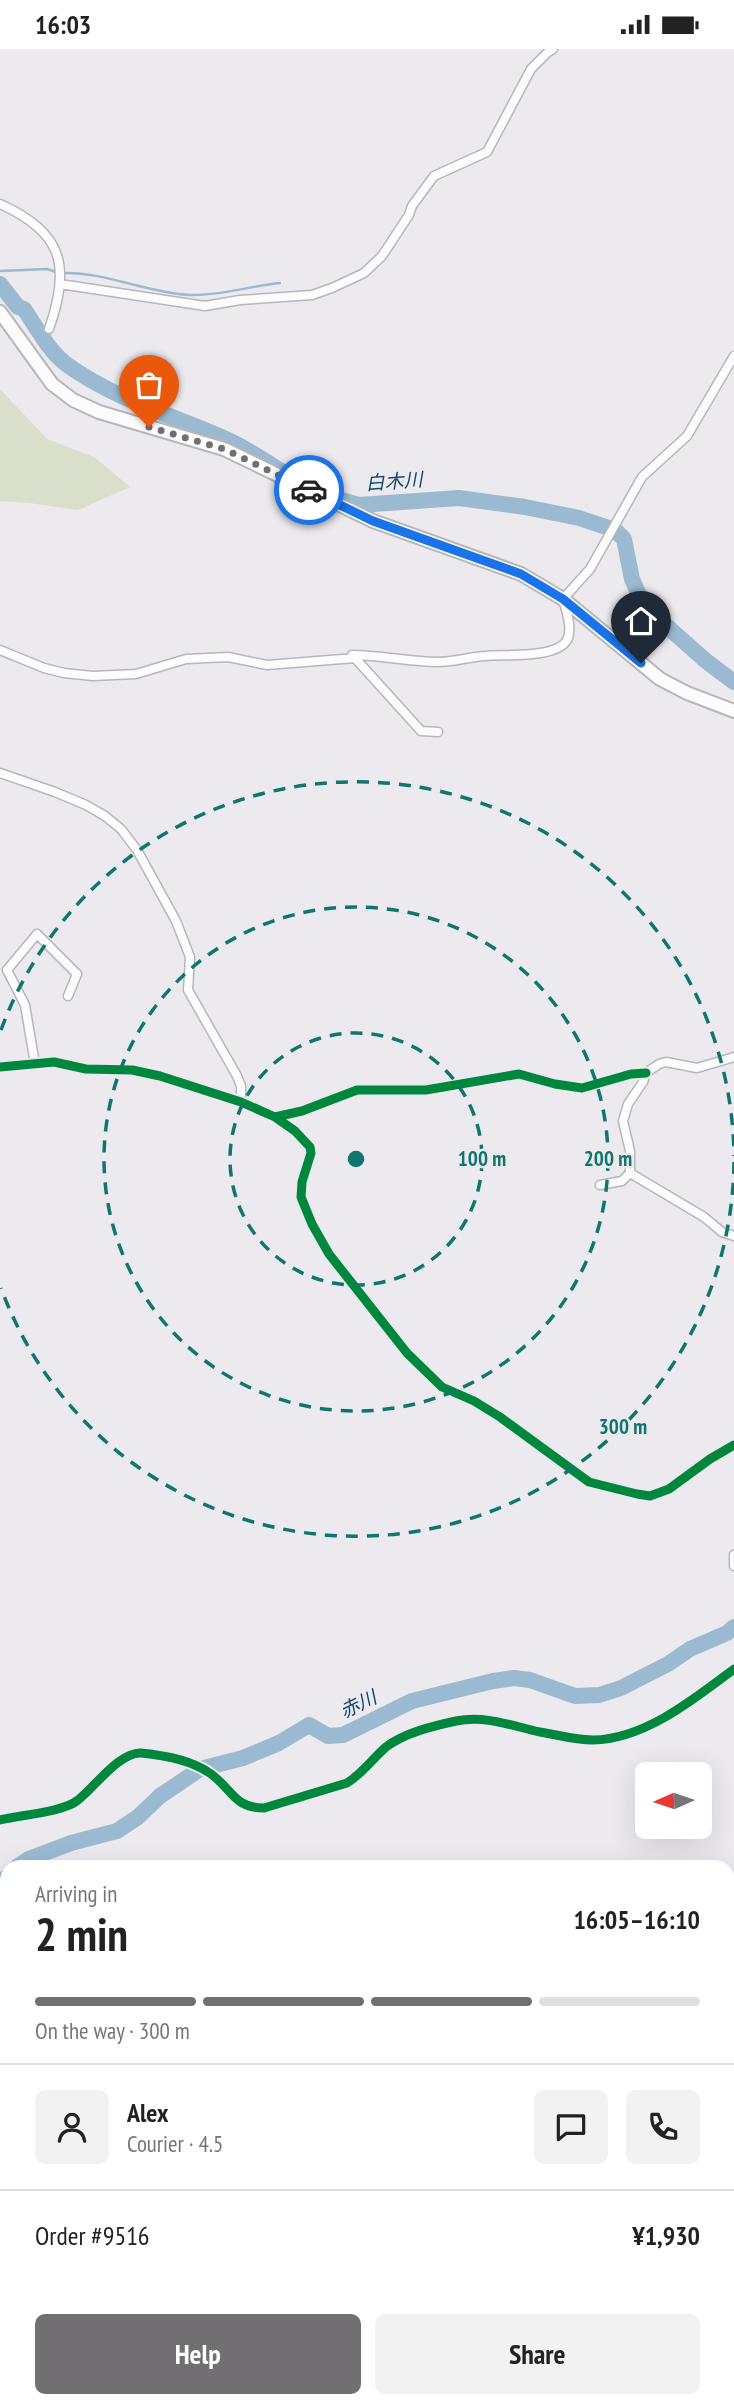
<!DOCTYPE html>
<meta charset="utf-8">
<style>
:root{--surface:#fff;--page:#f2f2f2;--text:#222;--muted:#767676;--line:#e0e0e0;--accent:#716f72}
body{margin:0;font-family:"PT Sans Narrow","Noto Sans JP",sans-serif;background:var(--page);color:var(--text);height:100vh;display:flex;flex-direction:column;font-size:26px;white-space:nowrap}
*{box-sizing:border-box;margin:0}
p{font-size:23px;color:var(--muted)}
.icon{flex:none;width:38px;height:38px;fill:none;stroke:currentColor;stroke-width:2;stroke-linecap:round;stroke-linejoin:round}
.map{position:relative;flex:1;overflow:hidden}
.panel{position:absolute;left:0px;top:1811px;width:735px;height:548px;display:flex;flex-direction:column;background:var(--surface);border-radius:21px 21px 0 0;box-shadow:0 7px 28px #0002}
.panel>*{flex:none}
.needle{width:46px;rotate:267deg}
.buttons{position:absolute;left:635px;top:1713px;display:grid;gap:14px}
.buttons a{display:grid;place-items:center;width:77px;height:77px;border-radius:10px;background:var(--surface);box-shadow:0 7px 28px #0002;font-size:35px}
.pin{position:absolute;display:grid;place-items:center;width:60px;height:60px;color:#fff;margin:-72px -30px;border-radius:50% 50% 50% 0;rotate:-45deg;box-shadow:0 0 7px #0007}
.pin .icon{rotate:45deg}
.courier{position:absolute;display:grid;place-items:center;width:70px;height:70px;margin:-35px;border:5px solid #1a73e8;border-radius:50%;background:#fff;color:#222;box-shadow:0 2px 9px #0007}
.head em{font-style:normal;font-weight:700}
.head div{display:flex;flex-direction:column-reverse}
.head{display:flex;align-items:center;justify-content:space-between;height:119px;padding:0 35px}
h1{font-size:46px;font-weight:700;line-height:52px}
.bar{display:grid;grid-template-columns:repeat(4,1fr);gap:10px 7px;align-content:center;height:84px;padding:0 35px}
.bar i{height:9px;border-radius:5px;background:var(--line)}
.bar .active{background:var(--accent)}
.bar p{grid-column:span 4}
.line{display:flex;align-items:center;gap:18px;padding:0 35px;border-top:2px solid var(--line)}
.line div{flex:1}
.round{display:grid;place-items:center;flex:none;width:74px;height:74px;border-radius:10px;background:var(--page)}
.button{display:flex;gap:14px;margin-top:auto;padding:14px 35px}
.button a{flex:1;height:80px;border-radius:10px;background:var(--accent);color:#fff;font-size:28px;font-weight:700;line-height:80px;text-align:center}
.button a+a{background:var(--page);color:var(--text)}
.status{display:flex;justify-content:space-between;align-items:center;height:49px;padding:0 35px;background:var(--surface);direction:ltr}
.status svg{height:19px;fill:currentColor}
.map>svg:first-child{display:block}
.green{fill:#dadfcb}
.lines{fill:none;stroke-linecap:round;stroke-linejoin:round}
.stream{stroke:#9bbad1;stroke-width:2.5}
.river{stroke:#9bbad1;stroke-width:16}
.minor-casing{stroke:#b7b6b9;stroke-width:11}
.tertiary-casing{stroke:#b7b6b9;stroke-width:14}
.secondary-casing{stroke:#b7b6b9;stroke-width:16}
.minor{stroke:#fcfcfc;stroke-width:8}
.tertiary{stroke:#fcfcfc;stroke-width:10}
.secondary{stroke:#fcfcfc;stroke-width:12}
.cycleway-casing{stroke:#ece9ef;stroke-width:13}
.cycleway{stroke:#00873e;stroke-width:9}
.done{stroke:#716f72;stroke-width:7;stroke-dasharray:0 12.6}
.route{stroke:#1a73e8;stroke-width:9}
.ring{fill:none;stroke:#0f766e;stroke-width:3.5;stroke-dasharray:12 9}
.labels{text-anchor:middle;stroke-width:5;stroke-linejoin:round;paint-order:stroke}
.water-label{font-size:19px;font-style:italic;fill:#0d4767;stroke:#ece9ef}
.centre{fill:#0f766e;stroke:#ece9ef;stroke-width:3.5}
.ring-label{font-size:21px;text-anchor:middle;font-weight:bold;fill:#0f766e;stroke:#ece9ef;stroke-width:5;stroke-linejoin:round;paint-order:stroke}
</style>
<div class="status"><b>16:03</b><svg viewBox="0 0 49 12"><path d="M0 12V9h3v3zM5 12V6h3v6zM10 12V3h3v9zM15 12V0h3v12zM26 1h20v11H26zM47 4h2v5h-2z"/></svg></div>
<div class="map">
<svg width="734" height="2358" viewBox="0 0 734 2358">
<rect width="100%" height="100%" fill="#eceaee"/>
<path class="green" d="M 0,340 L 47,390 L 94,408 L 130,438 L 78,461 L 29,454 L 0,452 Z"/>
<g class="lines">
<path class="stream" d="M 0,222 L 47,220 L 56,223
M 63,224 C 106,223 147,244 190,246 C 220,247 250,237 280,234"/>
<path class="river" d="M 0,235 L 18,258 L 24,260 C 37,279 48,301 66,315 C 114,350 172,366 226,390 C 247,399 266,413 286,425
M 334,449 L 359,456 L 459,449 L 525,458 L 579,469 L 615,481 L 624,490 L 632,530 L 644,557 L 706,612 L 734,633
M 17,1818 L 29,1810 L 71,1794 L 117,1782 L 138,1768 L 160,1747 L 200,1720 L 243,1709 L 279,1694 L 309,1676 L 328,1687 L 343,1686 L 412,1652 L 493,1632 L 514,1629 L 530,1631 L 575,1647 L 599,1646 L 621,1639 L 668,1615 L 690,1600 L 727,1584 L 734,1578
M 0,1833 L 7,1828"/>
<defs>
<path id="minor" d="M 0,155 C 63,183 71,217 49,280
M 60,235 L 205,257 L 240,251 L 312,246 L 332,239 L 364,224 L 382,207 L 409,166 L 412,157 L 434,127 L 487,103 L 531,20 L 548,3 L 553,0
M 0,601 L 44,619 L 64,624 L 93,627 L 136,625 L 186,610 L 228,608 L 267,616 L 355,609
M 355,609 L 352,606 C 381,606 409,613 437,613 C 454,613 469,608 485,607 C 504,605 556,610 567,591 C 573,580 566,561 563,550 L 590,520 L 642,428 L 687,387 L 734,307
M 355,609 L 421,682 L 438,683
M 0,724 L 55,743 L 86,756 L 105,767 L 121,780 L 137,801 L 176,872 L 190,908 L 188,941 L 237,1027 L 241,1037 L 241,1053
M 35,1015 L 25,956 L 7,921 L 37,885 L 77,925 L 68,947
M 0,1018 L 54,1013 L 86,1020 L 132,1021 L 160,1027 L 241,1053 L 275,1068 L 302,1062 L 357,1041 L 426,1041 L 519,1025 L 555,1035 L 582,1039 L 631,1025 L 646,1024
M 275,1068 L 295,1082 L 310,1098 L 311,1104 L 302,1133 L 301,1148 L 312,1175 L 329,1205 L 407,1304 L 442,1338 L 474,1352 L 500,1368 L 589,1433 L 637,1445 L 650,1447 L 669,1440 L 710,1410 L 734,1396
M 630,1124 L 704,1168 L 722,1183 L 734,1187
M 600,1136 L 622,1132 L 630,1124 L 630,1102 L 623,1072 L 628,1055 L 643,1033 L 646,1024 L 659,1015 L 666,1013 L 697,1019 L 734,1008
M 734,1506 L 734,1517
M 0,1771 C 20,1766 64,1763 78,1751 C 95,1738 119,1703 141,1704 C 162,1706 190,1711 208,1723 C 231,1737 232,1759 264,1759 L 347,1734 C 363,1724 372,1710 386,1698 C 404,1684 433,1677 456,1672 C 486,1666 512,1677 540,1683 C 558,1686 575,1691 593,1691 C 645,1690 694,1650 734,1620
M 728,2094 L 734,2090
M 728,2112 L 734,2115"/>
<path id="tertiary" d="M 0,2013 L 7,2020
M 344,2358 L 344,2352"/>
<path id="secondary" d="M 0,263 L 52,335 L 73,351 L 99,363 L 224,400 L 373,472 L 521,525 L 563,550 L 660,630 L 687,644 L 734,662"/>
</defs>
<use href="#minor" class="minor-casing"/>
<use href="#tertiary" class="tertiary-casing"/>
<use href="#secondary" class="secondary-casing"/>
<use href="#minor" class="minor"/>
<use href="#tertiary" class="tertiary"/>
<use href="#secondary" class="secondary"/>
<defs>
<path id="cycleway" d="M 0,1018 L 54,1013 L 86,1020 L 132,1021 L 160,1027 L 241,1053 L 275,1068 L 302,1062 L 357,1041 L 426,1041 L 519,1025 L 555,1035 L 582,1039 L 631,1025 L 646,1024
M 275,1068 L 295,1082 L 310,1098 L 311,1104 L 302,1133 L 301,1148 L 312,1175 L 329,1205 L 407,1304 L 442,1338 L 474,1352 L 500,1368 L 589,1433 L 637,1445 L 650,1447 L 669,1440 L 710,1410 L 734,1396
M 0,1771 C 20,1766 64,1763 78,1751 C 95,1738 119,1703 141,1704 C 162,1706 190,1711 208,1723 C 231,1737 232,1759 264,1759 L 347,1734 C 363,1724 372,1710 386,1698 C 404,1684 433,1677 456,1672 C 486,1666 512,1677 540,1683 C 558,1686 575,1691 593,1691 C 645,1690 694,1650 734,1620"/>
</defs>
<use href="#cycleway" class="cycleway-casing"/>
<use href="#cycleway" class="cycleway"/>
</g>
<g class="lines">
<path class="done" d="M 149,378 L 224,400 L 309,441"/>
<path class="route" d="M 309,441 L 373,472 L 521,525 L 563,550 L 641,614"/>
</g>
<g class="ring">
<circle cx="356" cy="1110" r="126"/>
<circle cx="356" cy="1110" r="252"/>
<path d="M734 1113A378 378 0 0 1 1 1239M1 981A378 378 0 0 1 734 1107"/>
</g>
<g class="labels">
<g class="water-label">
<text transform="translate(394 432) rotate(-4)" y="7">白木川</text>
<text transform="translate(358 1655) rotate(-26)" y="7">赤川</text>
</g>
</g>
<circle cx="356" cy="1110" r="10" class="centre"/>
<g class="ring-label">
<text x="482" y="1117">100 m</text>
<text x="608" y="1117">200 m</text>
<text x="623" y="1385">300 m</text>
</g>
</svg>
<div class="buttons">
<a><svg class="needle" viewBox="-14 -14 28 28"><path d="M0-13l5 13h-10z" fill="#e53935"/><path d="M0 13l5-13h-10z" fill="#767676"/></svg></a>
</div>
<div class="pin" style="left:149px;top:378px;background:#ea580c"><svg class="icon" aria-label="bag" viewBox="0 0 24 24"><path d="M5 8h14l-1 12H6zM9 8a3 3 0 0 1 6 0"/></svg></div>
<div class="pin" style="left:641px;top:614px;background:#1f2937"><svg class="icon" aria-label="home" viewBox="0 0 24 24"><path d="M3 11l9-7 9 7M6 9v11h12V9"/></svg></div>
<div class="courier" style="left:309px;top:441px"><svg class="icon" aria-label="car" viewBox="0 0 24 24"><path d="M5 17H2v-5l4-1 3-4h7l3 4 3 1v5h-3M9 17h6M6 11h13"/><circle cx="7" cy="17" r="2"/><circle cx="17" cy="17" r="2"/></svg></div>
<section class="panel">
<div class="head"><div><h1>2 min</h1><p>Arriving in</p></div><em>16:05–16:10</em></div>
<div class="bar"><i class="active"></i><i class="active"></i><i class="active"></i><i></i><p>On the way · 300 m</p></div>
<div class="line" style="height:126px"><a class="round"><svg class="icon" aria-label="person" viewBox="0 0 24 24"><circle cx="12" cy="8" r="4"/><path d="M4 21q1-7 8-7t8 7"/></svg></a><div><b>Alex</b><p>Courier · 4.5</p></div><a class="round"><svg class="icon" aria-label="chat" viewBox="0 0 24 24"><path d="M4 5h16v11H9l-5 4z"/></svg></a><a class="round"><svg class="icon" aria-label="phone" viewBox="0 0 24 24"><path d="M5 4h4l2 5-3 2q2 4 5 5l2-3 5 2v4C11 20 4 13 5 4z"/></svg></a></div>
<div class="line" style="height:91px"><div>Order #9516</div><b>¥1,930</b></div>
<div class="button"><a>Help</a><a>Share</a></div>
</section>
</div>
